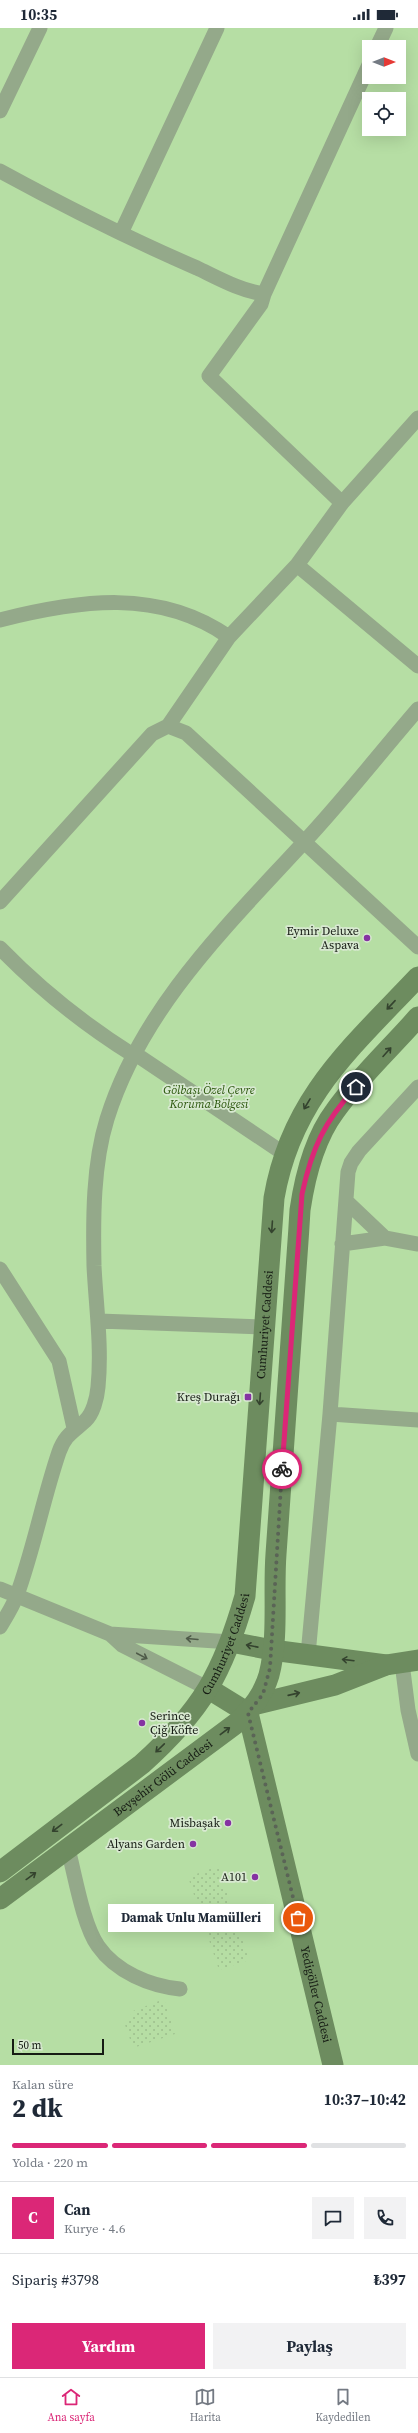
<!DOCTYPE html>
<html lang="tr">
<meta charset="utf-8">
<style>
:root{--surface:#fff;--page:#f2f2f3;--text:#1f2937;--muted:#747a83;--line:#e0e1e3;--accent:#db2777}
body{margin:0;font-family:"Source Serif 4",serif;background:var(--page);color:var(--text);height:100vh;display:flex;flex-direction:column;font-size:15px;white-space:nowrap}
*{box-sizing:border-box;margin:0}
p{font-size:13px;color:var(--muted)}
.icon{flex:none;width:22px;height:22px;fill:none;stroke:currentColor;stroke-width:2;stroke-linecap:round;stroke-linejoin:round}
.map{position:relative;height:2037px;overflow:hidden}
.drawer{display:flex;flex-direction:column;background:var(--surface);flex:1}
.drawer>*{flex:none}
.needle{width:26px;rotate:90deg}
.controls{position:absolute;left:362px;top:12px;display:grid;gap:8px}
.controls a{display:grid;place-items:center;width:44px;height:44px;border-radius:0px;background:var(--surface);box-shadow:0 4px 16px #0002;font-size:20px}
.scale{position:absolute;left:12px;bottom:10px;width:92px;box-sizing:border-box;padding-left:4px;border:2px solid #161c14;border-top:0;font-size:11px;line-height:14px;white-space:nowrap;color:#161c14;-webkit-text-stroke:3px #d8e9d1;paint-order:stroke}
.pin{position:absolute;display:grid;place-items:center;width:34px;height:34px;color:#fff;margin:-17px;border:2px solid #fff;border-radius:50%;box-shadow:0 1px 4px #0007}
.courier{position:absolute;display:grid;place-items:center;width:40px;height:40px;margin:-20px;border:3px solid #db2777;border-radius:50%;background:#fff;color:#222;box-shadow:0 1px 5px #0007}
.bubble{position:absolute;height:28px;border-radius:0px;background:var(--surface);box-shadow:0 4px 16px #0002;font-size:13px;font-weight:700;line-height:28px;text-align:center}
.overview em{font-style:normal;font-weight:700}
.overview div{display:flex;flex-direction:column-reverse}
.overview{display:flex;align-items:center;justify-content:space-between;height:68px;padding:0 12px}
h1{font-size:26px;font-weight:700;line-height:30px}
.bar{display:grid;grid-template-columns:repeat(4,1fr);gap:6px 4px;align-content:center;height:48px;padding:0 12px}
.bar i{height:5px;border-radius:3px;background:var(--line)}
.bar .current{background:var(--accent)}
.bar p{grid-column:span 4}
.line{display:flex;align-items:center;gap:10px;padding:0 12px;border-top:1px solid var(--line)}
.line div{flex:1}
.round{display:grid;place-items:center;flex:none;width:42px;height:42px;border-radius:0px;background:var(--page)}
.primary-button{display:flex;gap:8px;margin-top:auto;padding:8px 12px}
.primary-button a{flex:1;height:46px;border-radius:0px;background:var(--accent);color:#fff;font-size:16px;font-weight:700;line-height:46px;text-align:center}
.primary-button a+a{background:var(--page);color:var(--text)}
.status{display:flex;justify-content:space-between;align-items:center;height:28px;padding:0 20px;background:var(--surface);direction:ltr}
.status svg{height:11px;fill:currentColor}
.dock{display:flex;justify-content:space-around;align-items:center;height:56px;border-top:1px solid var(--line);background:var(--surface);font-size:11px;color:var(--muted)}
.dock a{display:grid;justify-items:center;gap:2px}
.dock .current{color:var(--accent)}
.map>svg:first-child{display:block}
.park{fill:#b6dea4;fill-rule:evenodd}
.garden{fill:url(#garden-dots)}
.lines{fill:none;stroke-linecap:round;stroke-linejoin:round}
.street{stroke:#94a98a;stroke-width:15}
.secondary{stroke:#6d8c5f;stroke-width:21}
.oneway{stroke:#34432e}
.oneway2{stroke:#4f5b49}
.done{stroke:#5a6456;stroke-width:4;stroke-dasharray:0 7.2}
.route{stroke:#db2777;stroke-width:5}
.poi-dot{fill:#8533a2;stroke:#d8e9d1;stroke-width:1.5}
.labels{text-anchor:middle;stroke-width:3.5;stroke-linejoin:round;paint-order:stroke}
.poi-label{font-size:12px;fill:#161c14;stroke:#d8e9d1;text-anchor:end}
.park-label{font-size:12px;font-style:italic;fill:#29550a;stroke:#d8e9d1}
.street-label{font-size:12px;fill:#161c14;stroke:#d8e9d1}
</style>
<div class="status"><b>10:35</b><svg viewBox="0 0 49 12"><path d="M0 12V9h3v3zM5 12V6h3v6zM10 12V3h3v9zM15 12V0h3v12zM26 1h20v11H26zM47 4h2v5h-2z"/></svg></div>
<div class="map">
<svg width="418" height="2037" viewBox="0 0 418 2037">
<defs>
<pattern id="garden-dots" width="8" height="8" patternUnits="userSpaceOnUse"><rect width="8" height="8" fill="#b6dea4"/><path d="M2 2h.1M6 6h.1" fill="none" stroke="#9cbe8c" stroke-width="1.8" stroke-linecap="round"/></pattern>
</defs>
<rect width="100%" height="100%" fill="#d8e9d1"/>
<path class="park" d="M 0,0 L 418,0 L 418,2037 L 0,2037 ZM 369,19 L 399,19 L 399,49 L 369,49 ZM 369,71 L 399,71 L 399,101 L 369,101 Z"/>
<path class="garden" d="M 218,1838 L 249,1932 L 219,1942 L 188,1849 Z
M 164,1971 L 175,2006 L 133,2020 L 125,1997 L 133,1983 Z"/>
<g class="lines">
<path class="street" d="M 377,19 L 386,0
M 0,83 L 40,0
M 0,143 C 64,178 130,211 197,240 C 218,250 241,263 264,266 L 369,37
M 121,205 L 217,0
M 264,266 L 261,276 L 209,348 L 342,475
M 297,537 L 342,475 L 418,390
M 0,592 C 79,572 159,560 229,609
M 168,698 L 229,609 L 297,537 L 418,638
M 0,874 L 152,706 L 168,698 L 186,705 L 418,919
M 0,920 C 39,960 85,997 133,1027
M 134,1025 L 283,1125
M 346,1173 L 385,1210
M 342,1216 L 385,1210 L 418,1216
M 0,1241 L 59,1333 L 74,1400
M 99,1293 L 265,1299
M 330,1386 L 418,1392
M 0,1561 L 110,1606 L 231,1614
M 0,1599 C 6,1589 13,1578 17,1567 C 34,1520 43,1471 59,1424 C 65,1407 73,1404 85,1393 C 93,1386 97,1370 98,1359 C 102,1319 96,1278 94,1238 C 93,1190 93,1136 107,1091 C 142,979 228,897 305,813 C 344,771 380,725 418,681
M 110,1606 L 122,1617 L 209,1661
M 308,1627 L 330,1386 L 348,1144 L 351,1135 L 359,1123 L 418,1059
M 402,1635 L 408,1682 L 418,1726
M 68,1821 C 75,1847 83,1897 98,1918 C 116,1944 150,1958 180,1961"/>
<g class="secondary">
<path d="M 231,1614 L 272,1622 L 386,1637"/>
<path id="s1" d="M 209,1661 L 248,1685 L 333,2037"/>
<path d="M 257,1676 L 335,1657 L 386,1637 L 418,1632"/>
<path id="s2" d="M 0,1844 L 142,1736 C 202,1682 223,1645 245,1568 L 274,1170 C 291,1070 352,1019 418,949"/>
<path id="s3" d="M 0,1871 L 238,1694 C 253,1679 263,1667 269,1647 C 279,1608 273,1565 276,1526 C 285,1412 293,1297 300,1182 C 305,1148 314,1111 335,1083 C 359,1049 391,1020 418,989"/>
</g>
</g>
<defs><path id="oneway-shaft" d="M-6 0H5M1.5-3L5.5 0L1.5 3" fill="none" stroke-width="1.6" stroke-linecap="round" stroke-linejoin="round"/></defs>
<g class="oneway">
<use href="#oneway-shaft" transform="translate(391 977) rotate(133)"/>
<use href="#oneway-shaft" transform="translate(387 1024) rotate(-48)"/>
<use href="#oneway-shaft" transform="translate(307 1076) rotate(121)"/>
<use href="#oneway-shaft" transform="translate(272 1199) rotate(94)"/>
<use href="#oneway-shaft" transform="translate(260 1371) rotate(94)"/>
<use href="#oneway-shaft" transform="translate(252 1618) rotate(-169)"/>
<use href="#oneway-shaft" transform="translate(348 1632) rotate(-173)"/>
<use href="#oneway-shaft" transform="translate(294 1666) rotate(-13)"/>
<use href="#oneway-shaft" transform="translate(225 1703) rotate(-37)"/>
<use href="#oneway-shaft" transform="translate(160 1720) rotate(136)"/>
<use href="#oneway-shaft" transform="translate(57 1800) rotate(143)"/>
<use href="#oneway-shaft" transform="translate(31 1848) rotate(-36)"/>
</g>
<g class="oneway2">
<use href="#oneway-shaft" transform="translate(192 1611) rotate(-175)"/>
<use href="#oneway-shaft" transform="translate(142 1628) rotate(28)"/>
</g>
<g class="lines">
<path class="done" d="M 282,1441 L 270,1640 L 263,1666 L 248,1685 L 298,1890"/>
<path class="route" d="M 282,1441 L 302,1166 C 312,1120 324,1094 356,1059"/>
</g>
<g class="poi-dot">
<circle cx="367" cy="910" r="4"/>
<rect x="244" y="1365" width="8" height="8" rx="2"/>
<circle cx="142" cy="1695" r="4"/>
<circle cx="228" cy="1795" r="4"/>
<circle cx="193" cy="1816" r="4"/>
<circle cx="255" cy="1849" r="4"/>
</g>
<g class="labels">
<g class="poi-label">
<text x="359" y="907">Eymir Deluxe<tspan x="359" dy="14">Aspava</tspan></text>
<text x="240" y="1373">Kreş Durağı</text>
<text x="150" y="1692" text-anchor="start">Serince<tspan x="150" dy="14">Çiğ Köfte</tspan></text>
<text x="220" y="1799">Misbaşak</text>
<text x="185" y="1820">Alyans Garden</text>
<text x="247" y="1853">A101</text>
</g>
<g class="park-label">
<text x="209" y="1066">Gölbaşı Özel Çevre<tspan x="209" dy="14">Koruma Bölgesi</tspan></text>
</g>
<g class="street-label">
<text dy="4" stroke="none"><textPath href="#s2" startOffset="651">Cumhuriyet Caddesi</textPath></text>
<text dy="4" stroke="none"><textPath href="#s2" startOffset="327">Cumhuriyet Caddesi</textPath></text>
<text dy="4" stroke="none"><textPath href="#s3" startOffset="203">Beyşehir Gölü Caddesi</textPath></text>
<text dy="4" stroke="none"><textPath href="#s1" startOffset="335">Yedigöller Caddesi</textPath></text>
</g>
</g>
</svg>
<div class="controls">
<a><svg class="needle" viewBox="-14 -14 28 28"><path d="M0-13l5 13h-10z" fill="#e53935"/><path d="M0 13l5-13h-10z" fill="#747a83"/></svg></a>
<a><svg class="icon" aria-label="locate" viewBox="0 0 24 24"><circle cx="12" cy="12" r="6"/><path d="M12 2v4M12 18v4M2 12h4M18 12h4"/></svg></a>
</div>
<div class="scale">50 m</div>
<div class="pin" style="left:298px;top:1890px;background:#ea580c"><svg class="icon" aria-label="bag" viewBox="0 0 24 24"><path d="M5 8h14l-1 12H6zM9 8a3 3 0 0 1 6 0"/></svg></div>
<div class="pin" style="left:356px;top:1059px;background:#1f2937"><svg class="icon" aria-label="home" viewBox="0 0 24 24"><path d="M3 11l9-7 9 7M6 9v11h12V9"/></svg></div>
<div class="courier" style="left:282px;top:1441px"><svg class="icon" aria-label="bike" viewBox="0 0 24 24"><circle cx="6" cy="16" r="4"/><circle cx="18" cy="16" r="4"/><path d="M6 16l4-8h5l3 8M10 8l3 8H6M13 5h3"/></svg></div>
<div class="bubble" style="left:108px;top:1876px;width:166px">Damak Unlu Mamülleri</div>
</div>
<section class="drawer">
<div class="overview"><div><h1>2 dk</h1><p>Kalan süre</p></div><em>10:37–10:42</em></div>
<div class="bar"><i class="current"></i><i class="current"></i><i class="current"></i><i></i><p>Yolda · 220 m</p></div>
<div class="line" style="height:72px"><b class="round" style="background:var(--accent);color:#fff">C</b><div><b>Can</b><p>Kurye · 4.6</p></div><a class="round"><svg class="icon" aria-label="chat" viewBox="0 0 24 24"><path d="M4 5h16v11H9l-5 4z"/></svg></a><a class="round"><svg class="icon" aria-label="phone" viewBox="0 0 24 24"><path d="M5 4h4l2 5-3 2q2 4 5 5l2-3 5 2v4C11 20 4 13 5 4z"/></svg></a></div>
<div class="line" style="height:52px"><div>Sipariş #3798</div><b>₺397</b></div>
<div class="primary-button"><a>Yardım</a><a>Paylaş</a></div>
</section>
<nav class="dock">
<a class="current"><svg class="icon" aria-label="home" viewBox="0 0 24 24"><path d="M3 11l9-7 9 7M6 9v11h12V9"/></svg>Ana sayfa</a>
<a><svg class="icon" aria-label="map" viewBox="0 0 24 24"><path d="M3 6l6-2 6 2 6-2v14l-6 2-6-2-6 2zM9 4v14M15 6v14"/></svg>Harita</a>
<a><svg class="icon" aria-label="saved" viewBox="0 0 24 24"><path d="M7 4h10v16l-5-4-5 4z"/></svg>Kaydedilen</a>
</nav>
